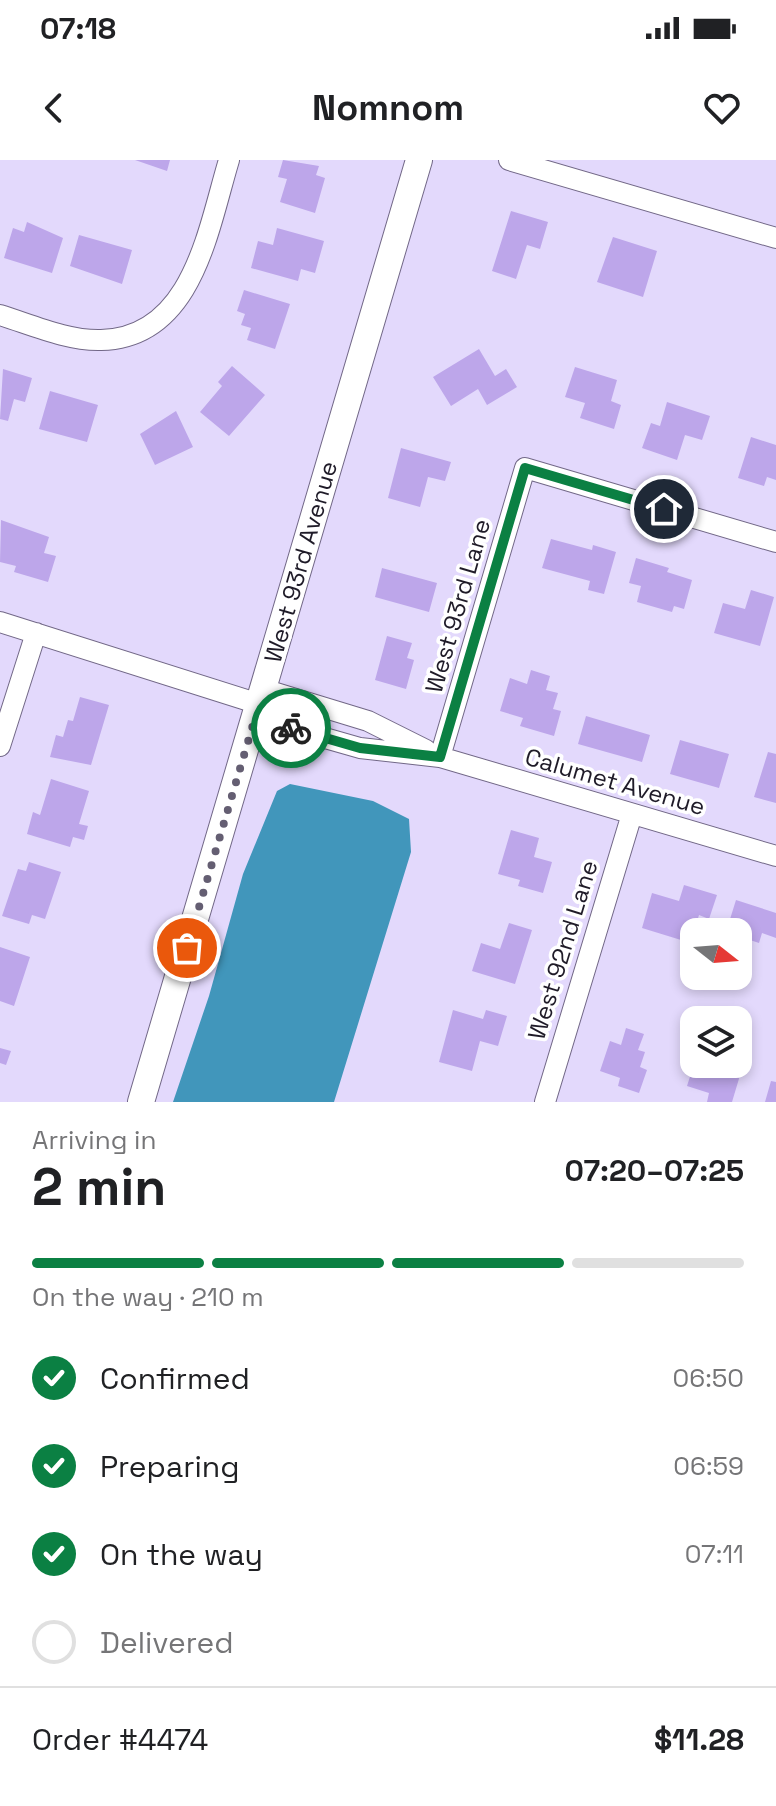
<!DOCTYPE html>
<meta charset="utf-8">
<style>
:root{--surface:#fff;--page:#f6f6f6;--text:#202124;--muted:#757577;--line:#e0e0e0;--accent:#0b8043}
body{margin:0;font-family:"Space Grotesk",sans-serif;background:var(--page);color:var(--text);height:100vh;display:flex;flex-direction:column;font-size:30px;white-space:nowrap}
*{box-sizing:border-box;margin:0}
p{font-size:26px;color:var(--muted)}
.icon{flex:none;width:44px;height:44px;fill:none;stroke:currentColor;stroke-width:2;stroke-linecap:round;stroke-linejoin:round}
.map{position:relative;height:942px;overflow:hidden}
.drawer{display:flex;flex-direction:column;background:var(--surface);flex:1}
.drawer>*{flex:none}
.needle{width:52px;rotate:107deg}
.fabs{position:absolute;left:680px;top:758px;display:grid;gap:16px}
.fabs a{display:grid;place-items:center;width:72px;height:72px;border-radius:16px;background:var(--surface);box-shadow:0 4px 12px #0003;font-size:40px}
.pin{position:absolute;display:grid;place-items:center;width:68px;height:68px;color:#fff;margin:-34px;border:4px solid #fff;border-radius:50%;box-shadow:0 2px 8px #0007}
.courier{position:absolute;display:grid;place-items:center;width:80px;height:80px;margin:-40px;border:6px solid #0b8043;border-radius:50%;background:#fff;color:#222;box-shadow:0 2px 10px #0007}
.overview em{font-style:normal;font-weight:600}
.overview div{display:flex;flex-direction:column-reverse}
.overview{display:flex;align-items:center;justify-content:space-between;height:136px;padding:0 32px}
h1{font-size:52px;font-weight:600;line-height:60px}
.bar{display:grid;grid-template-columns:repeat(4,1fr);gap:12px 8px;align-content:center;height:96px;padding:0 32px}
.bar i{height:10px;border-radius:6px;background:var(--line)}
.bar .active{background:var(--accent)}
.bar p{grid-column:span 4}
.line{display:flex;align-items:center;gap:20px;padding:0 32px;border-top:2px solid var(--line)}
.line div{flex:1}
ol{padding:0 32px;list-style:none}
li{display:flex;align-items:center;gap:24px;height:88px}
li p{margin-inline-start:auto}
li .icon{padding:8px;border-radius:50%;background:var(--accent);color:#fff;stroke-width:4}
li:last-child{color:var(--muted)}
li i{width:44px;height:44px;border:4px solid var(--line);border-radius:50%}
.status{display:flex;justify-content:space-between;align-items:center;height:56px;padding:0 40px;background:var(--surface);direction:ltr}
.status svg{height:22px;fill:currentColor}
header{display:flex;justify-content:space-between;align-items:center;height:104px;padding:0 32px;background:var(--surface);font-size:36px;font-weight:600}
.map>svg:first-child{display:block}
.water{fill:#4196bb}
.building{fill:#bda6ea}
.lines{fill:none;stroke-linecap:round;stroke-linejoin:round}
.minor-casing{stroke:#726887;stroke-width:22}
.tertiary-casing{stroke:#726887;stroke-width:28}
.minor{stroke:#fff;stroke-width:20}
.tertiary{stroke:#fff;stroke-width:26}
.done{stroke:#645e72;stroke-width:8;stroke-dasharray:0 14.4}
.route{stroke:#0b8043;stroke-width:10}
.labels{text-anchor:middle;stroke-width:7;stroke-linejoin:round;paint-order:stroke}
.street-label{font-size:24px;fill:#1f1b28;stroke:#fff}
</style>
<div class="status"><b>07:18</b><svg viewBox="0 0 49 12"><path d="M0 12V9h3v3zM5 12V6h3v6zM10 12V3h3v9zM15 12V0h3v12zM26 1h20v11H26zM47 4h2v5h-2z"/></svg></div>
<header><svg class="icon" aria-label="back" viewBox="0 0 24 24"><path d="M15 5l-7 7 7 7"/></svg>Nomnom<svg class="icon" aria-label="heart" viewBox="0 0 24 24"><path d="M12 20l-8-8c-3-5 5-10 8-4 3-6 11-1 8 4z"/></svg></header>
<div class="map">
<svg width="776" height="942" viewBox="0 0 776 942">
<rect width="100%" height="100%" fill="#e3d9fc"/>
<path class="water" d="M 290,624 L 373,641 L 409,659 L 411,692 L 334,942 L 173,942 L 209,836 L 243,714 L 277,631 Z"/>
<path class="building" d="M 135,0 L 170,0 L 167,11 Z
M 283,0 L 319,6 L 316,15 L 325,18 L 315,53 L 280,42 L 287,19 L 278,17 Z
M 511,51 L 548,62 L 540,89 L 527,85 L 516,119 L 492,111 Z
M 27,62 L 63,78 L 52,113 L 4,98 L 13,68 L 24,72 Z
M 277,68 L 324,81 L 315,113 L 301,109 L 298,121 L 251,108 L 258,81 L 273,85 Z
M 79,75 L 132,90 L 122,124 L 70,106 Z
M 613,77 L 657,91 L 643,137 L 597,122 Z
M 244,130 L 290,144 L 275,189 L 247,180 L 251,168 L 241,165 L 245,154 L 237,151 Z
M 479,189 L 495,216 L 506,209 L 517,227 L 487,245 L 478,229 L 451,246 L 433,217 Z
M 232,206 L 265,235 L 229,276 L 200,252 L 222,226 L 218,222 Z
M 575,207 L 617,220 L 611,241 L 621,245 L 614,269 L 580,258 L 585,243 L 565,237 Z
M 3,209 L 32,218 L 25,242 L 14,239 L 8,261 L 0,259 Z
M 50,231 L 98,245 L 87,282 L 39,269 Z
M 667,242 L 710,256 L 702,280 L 685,275 L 677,300 L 642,288 L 651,263 L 660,266 Z
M 176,251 L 193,287 L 155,305 L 140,274 Z
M 751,277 L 776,285 L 776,320 L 767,317 L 764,326 L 738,318 Z
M 401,288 L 451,302 L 445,321 L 428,317 L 420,347 L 388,338 Z
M 1,360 L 49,377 L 44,393 L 56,396 L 48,422 L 14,412 L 16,406 L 0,402 Z
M 551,379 L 592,390 L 593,385 L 616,392 L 604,434 L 588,430 L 590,421 L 542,408 Z
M 636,398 L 669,408 L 667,412 L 692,420 L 684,449 L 674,446 L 672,452 L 637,442 L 641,426 L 629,423 Z
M 382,408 L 437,423 L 429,452 L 375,437 Z
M 751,430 L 774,437 L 760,486 L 714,473 L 723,443 L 745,449 Z
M 387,476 L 412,483 L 407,498 L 414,500 L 406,529 L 375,520 Z
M 531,510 L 550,516 L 546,530 L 558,533 L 553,549 L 561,551 L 554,576 L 520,566 L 523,558 L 500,551 L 510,518 L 527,524 Z
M 80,537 L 109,545 L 91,605 L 50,597 L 56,575 L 63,577 L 68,560 L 73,561 Z
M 586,556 L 650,575 L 642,602 L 578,584 Z
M 680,580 L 729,594 L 719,628 L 670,614 Z
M 768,592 L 776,594 L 776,643 L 754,637 Z
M 51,619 L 89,631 L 79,664 L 88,666 L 84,680 L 73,677 L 70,687 L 27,674 L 33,652 L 40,655 Z
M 511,670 L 539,678 L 534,697 L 552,702 L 543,733 L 518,726 L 520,720 L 498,714 Z
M 29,702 L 61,712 L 45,759 L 32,755 L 29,764 L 2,756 L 18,709 L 26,711 Z
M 684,725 L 717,735 L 709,759 L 699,755 L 692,778 L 682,775 L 681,780 L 642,768 L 652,733 L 679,741 Z
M 736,740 L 776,753 L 776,778 L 762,773 L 759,783 L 738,776 L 738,772 L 726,772 Z
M 509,763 L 532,770 L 515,824 L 472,811 L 481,783 L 500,789 Z
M 0,787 L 30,797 L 14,846 L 0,841 Z
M 453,850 L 483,859 L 486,850 L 507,856 L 498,886 L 480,881 L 472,911 L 439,902 Z
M 626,868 L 644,874 L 638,890 L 645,892 L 640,907 L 647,910 L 639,933 L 618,926 L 620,918 L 600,911 L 610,881 L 621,885 Z
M 0,888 L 11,891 L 6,905 L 0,903 Z
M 694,904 L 719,904 L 741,912 L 732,942 L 707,942 L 709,933 L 687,926 Z
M 771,921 L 776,922 L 776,942 L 765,942 Z"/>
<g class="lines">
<defs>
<path id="minor" d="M 509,0 L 776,78
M 0,155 C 32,165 68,181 101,180 C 193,178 208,69 229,0
M 0,462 L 259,544
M 263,529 L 368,561 L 426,590
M 255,558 L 360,588 L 440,597 L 776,696
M 0,586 L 36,473
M 440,597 L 525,308 L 776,382
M 545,942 L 632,654"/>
<path id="tertiary" d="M 141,942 L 419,0"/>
</defs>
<use href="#minor" class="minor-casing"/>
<use href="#tertiary" class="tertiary-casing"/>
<use href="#minor" class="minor"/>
<use href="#tertiary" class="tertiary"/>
</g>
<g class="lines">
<path class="done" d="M 187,788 L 255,558 L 291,568"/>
<path class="route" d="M 291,568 L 360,588 L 440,597 L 525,308 L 664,349"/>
</g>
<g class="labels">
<g class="street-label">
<text transform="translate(301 402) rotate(-74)" y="8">West 93rd Avenue</text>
<text transform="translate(458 446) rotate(-74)" y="8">West 93rd Lane</text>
<text transform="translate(615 622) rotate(16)" y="8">Calumet Avenue</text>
<text transform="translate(563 790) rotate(-73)" y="8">West 92nd Lane</text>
</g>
</g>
</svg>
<div class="fabs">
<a><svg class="needle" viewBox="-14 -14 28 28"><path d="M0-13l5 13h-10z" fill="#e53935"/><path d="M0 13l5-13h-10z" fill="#757577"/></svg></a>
<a><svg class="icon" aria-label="layers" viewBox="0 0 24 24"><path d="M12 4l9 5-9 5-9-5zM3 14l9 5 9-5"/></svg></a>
</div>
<div class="pin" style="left:187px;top:788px;background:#ea580c"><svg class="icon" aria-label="bag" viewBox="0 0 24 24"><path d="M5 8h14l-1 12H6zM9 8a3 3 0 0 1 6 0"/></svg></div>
<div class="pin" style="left:664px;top:349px;background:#1f2937"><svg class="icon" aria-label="home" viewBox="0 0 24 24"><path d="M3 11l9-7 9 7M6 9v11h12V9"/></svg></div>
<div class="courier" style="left:291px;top:568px"><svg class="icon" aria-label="bike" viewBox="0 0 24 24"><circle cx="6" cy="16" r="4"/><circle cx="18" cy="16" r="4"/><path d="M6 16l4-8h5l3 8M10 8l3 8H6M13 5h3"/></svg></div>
</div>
<section class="drawer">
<div class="overview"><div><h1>2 min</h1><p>Arriving in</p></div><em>07:20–07:25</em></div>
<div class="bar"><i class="active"></i><i class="active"></i><i class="active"></i><i></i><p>On the way · 210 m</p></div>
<ol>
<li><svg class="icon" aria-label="check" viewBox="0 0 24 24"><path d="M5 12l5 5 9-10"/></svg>Confirmed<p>06:50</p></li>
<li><svg class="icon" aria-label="check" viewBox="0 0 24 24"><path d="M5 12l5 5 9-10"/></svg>Preparing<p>06:59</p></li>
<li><svg class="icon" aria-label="check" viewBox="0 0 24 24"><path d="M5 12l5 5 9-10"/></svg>On the way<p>07:11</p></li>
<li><i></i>Delivered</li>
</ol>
<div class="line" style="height:104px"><div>Order #4474</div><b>$11.28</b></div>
</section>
